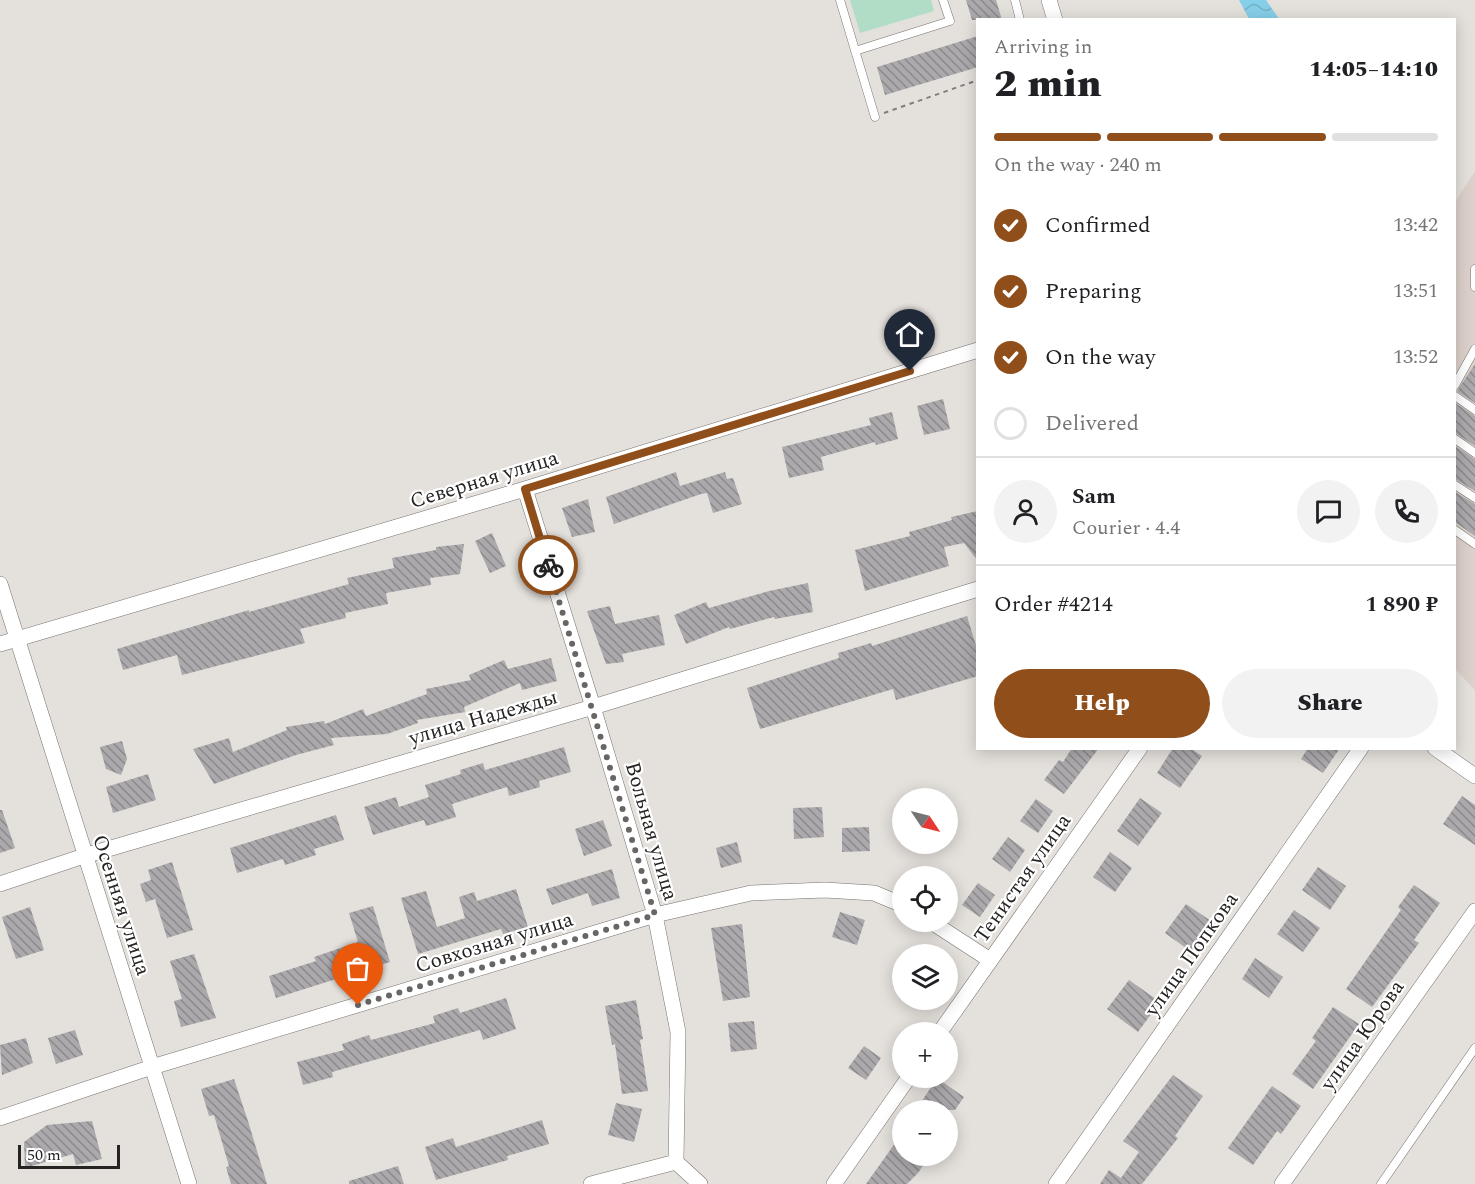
<!DOCTYPE html>
<meta charset="utf-8">
<style>
:root{--surface:#fff;--page:#f2f2f2;--text:#202124;--muted:#757577;--line:#e0e0e0;--accent:#904f1a}
body{margin:0;font-family:Spectral,serif;background:var(--page);color:var(--text);height:100vh;display:flex;flex-direction:column;font-size:22px;white-space:nowrap}
*{box-sizing:border-box;margin:0}
p{font-size:20px;color:var(--muted)}
.icon{flex:none;width:33px;height:33px;fill:none;stroke:currentColor;stroke-width:2;stroke-linecap:round;stroke-linejoin:round}
.map{position:relative;flex:1;overflow:hidden}
.details{position:absolute;left:976px;top:18px;width:480px;height:732px;display:flex;flex-direction:column;background:var(--surface);border-radius:0px;box-shadow:0 3px 15px #0003}
.details>*{flex:none}
.needle{width:39px;rotate:125deg}
.tools{position:absolute;left:892px;top:788px;display:grid;gap:12px}
.tools a{display:grid;place-items:center;width:66px;height:66px;border-radius:50%;background:var(--surface);box-shadow:0 3px 15px #0003;font-size:30px}
.scale{position:absolute;left:18px;bottom:15px;width:102px;box-sizing:border-box;padding-left:6px;border:3px solid #252423;border-top:0;font-size:16px;line-height:21px;white-space:nowrap;color:#252423;-webkit-text-stroke:4px #fff;paint-order:stroke}
.pin{position:absolute;display:grid;place-items:center;width:51px;height:51px;color:#fff;margin:-62px -26px;border-radius:50% 50% 50% 0;rotate:-45deg;box-shadow:0 0 6px #0007}
.pin .icon{rotate:45deg}
.courier{position:absolute;display:grid;place-items:center;width:60px;height:60px;margin:-30px;border:4px solid #904f1a;border-radius:50%;background:#fff;color:#222;box-shadow:0 2px 8px #0007}
.headline em{font-style:normal;font-weight:800}
.headline div{display:flex;flex-direction:column-reverse}
.headline{display:flex;align-items:center;justify-content:space-between;height:102px;padding:0 18px}
h1{font-size:39px;font-weight:800;line-height:45px}
.bar{display:grid;grid-template-columns:repeat(4,1fr);gap:9px 6px;align-content:center;height:72px;padding:0 18px}
.bar i{height:8px;border-radius:4px;background:var(--line)}
.bar .on{background:var(--accent)}
.bar p{grid-column:span 4}
.line{display:flex;align-items:center;gap:15px;padding:0 18px;border-top:2px solid var(--line)}
.line div{flex:1}
.round{display:grid;place-items:center;flex:none;width:63px;height:63px;border-radius:32px;background:var(--page)}
ol{padding:0 18px;list-style:none}
li{display:flex;align-items:center;gap:18px;height:66px}
li p{margin-inline-start:auto}
li .icon{padding:6px;border-radius:50%;background:var(--accent);color:#fff;stroke-width:4}
li:last-child{color:var(--muted)}
li i{width:33px;height:33px;border:3px solid var(--line);border-radius:50%}
.button{display:flex;gap:12px;margin-top:auto;padding:12px 18px}
.button a{flex:1;height:69px;border-radius:36px;background:var(--accent);color:#fff;font-size:24px;font-weight:800;line-height:69px;text-align:center}
.button a+a{background:var(--page);color:var(--text)}
.map>svg:first-child{display:block}
.built{fill:#dcd1ca}
.green{fill:#b1ddc7}
.water{fill:url(#water-waves)}
.building{fill:url(#building-back-hatch)}
.lines{fill:none;stroke-linecap:round;stroke-linejoin:round}
.service-casing{stroke:#777370;stroke-width:9}
.minor-casing{stroke:#777370;stroke-width:16}
.path{stroke:#817e7c;stroke-width:2;stroke-dasharray:4.5 4.5;stroke-linecap:butt}
.service{stroke:#fff;stroke-width:8}
.minor{stroke:#fff;stroke-width:15}
.done{stroke:#686664;stroke-width:6;stroke-dasharray:0 10.8}
.route{stroke:#904f1a;stroke-width:8}
.labels{text-anchor:middle;stroke-width:4.5;stroke-linejoin:round;paint-order:stroke}
.street-label{font-size:21px;fill:#252423;stroke:#fff}
</style>
<div class="map">
<svg width="1475" height="1184" viewBox="0 0 1475 1184">
<defs>
<pattern id="water-waves" width="16" height="10" patternUnits="userSpaceOnUse" patternTransform="scale(1.5)"><rect width="16" height="10" fill="#86cfe8"/><path d="M0 5q4-4 8 0t8 0" fill="none" stroke="#74b2c7"/></pattern>
<pattern id="building-back-hatch" width="6" height="6" patternUnits="userSpaceOnUse" patternTransform="scale(1.5)"><rect width="6" height="6" fill="#aca9ac"/><path d="M-1 5l2 2M0 0l6 6M5-1l2 2" fill="none" stroke="#8c898c"/></pattern>
</defs>
<rect width="100%" height="100%" fill="#e4e0dc"/>
<path class="built" d="M 1475,171 L 1475,690 L 1455,669 L 1455,202 Z"/>
<path class="green" d="M 850,0 L 931,0 L 934,11 L 860,33 Z"/>
<path class="water" d="M 1239,0 L 1266,0 L 1279,19 L 1249,19 Z"/>
<path class="building" d="M 966,0 L 996,0 L 1002,20 L 972,20 Z
M 978,36 L 978,67 L 885,95 L 877,67 Z
M 1475,364 L 1475,403 L 1457,391 Z
M 943,399 L 950,429 L 924,435 L 917,406 Z
M 1455,403 L 1475,416 L 1475,446 L 1455,433 Z
M 892,412 L 898,439 L 876,445 L 875,442 L 821,457 L 824,470 L 789,478 L 782,447 L 871,425 L 869,418 Z
M 1455,446 L 1475,459 L 1475,491 L 1455,479 Z
M 676,472 L 680,486 L 725,472 L 727,479 L 733,478 L 742,504 L 713,513 L 707,493 L 701,494 L 614,524 L 606,497 Z
M 1455,492 L 1475,504 L 1475,536 L 1455,522 Z
M 588,499 L 595,532 L 572,537 L 562,508 Z
M 978,511 L 978,561 L 964,543 L 944,547 L 949,566 L 865,591 L 855,550 L 910,536 L 909,532 L 952,520 L 951,517 Z
M 492,533 L 506,566 L 490,573 L 475,541 Z
M 464,544 L 460,574 L 430,578 L 431,585 L 386,593 L 388,604 L 345,613 L 346,618 L 300,629 L 305,643 L 182,675 L 177,655 L 123,670 L 117,649 L 249,610 L 249,612 L 349,584 L 347,578 L 394,568 L 392,558 L 436,550 L 436,547 Z
M 808,583 L 813,612 L 775,619 L 774,617 L 730,629 L 729,627 L 686,644 L 674,615 L 706,602 L 709,608 L 769,591 Z
M 610,606 L 615,624 L 659,615 L 665,645 L 622,654 L 624,662 L 606,664 L 587,611 Z
M 967,616 L 978,652 L 978,676 L 896,700 L 893,689 L 760,729 L 747,688 L 839,658 L 838,653 L 871,643 L 872,646 Z
M 551,658 L 557,681 L 522,690 L 520,683 L 464,707 L 465,712 L 417,720 L 418,723 L 387,734 L 331,738 L 334,745 L 296,755 L 214,784 L 193,749 L 229,738 L 233,752 L 287,730 L 286,727 L 324,721 L 325,724 L 363,709 L 366,716 L 427,694 L 426,689 L 471,680 L 469,675 L 504,660 L 508,669 Z
M 122,741 L 127,759 L 121,775 L 106,769 L 100,747 Z
M 564,747 L 571,772 L 539,781 L 540,787 L 509,796 L 507,787 L 452,804 L 456,817 L 426,826 L 424,820 L 373,835 L 364,807 L 396,797 L 399,807 L 429,797 L 425,785 L 461,774 L 460,770 L 483,763 L 485,770 Z
M 1072,748 L 1099,748 L 1064,794 L 1044,780 L 1059,760 L 1063,762 Z
M 1173,748 L 1190,748 L 1202,756 L 1180,788 L 1157,773 Z
M 1308,748 L 1340,748 L 1323,773 L 1301,759 Z
M 148,774 L 156,800 L 113,813 L 106,787 Z
M 1462,796 L 1475,805 L 1475,845 L 1443,824 Z
M 1140,798 L 1162,813 L 1138,846 L 1117,831 Z
M 1036,799 L 1053,811 L 1038,833 L 1020,821 Z
M 822,807 L 824,837 L 794,839 L 793,808 Z
M 0,810 L 2,810 L 15,848 L 0,853 Z
M 336,815 L 344,840 L 314,849 L 316,855 L 285,865 L 283,859 L 237,873 L 230,848 Z
M 603,820 L 612,846 L 584,856 L 575,829 Z
M 869,827 L 870,851 L 842,852 L 842,828 Z
M 1008,837 L 1025,850 L 1010,872 L 992,859 Z
M 737,842 L 742,862 L 721,868 L 716,848 Z
M 1110,852 L 1132,868 L 1115,892 L 1093,877 Z
M 172,862 L 193,930 L 167,938 L 155,899 L 146,902 L 140,884 L 151,880 L 148,870 Z
M 1318,867 L 1346,886 L 1330,910 L 1302,890 Z
M 612,869 L 620,898 L 592,906 L 588,893 L 552,905 L 546,889 Z
M 978,883 L 995,895 L 980,917 L 962,905 Z
M 1414,885 L 1440,903 L 1414,940 L 1419,943 L 1372,1007 L 1346,989 L 1401,910 L 1398,907 Z
M 516,889 L 528,927 L 503,934 L 501,929 L 418,954 L 401,898 L 426,891 L 437,927 L 465,918 L 459,897 L 474,892 L 477,901 Z
M 1186,904 L 1214,923 L 1193,953 L 1165,933 Z
M 373,906 L 390,962 L 276,998 L 269,976 L 316,961 L 314,957 L 358,942 L 349,913 Z
M 30,907 L 44,950 L 16,959 L 2,917 Z
M 1294,910 L 1320,928 L 1303,952 L 1277,934 Z
M 840,912 L 865,920 L 857,945 L 832,937 Z
M 742,924 L 750,997 L 723,1001 L 711,928 Z
M 194,954 L 216,1018 L 181,1027 L 174,1001 L 182,999 L 170,961 Z
M 1255,958 L 1283,977 L 1269,998 L 1242,979 Z
M 1129,980 L 1160,1002 L 1138,1032 L 1107,1009 Z
M 506,998 L 516,1029 L 483,1040 L 480,1030 L 332,1072 L 333,1077 L 303,1085 L 297,1062 L 344,1050 L 342,1044 L 369,1035 L 371,1040 L 435,1023 L 433,1016 L 458,1008 L 460,1013 Z
M 636,1000 L 643,1039 L 640,1040 L 648,1091 L 622,1094 L 615,1044 L 612,1045 L 605,1006 Z
M 1333,1007 L 1359,1024 L 1313,1089 L 1292,1074 L 1316,1041 L 1312,1038 Z
M 754,1021 L 757,1049 L 731,1052 L 728,1023 Z
M 75,1030 L 83,1055 L 56,1064 L 48,1038 Z
M 26,1038 L 33,1063 L 2,1075 L 0,1045 Z
M 864,1046 L 881,1058 L 866,1080 L 848,1068 Z
M 1173,1075 L 1203,1096 L 1175,1136 L 1178,1138 L 1142,1184 L 1100,1184 L 1109,1170 L 1121,1178 L 1139,1152 L 1123,1141 Z
M 937,1078 L 964,1097 L 955,1110 L 916,1110 Z
M 234,1079 L 248,1121 L 267,1184 L 231,1184 L 226,1167 L 229,1166 L 214,1115 L 209,1116 L 201,1089 Z
M 1272,1086 L 1301,1106 L 1281,1134 L 1277,1131 L 1253,1165 L 1228,1148 Z
M 616,1103 L 642,1109 L 634,1142 L 608,1135 Z
M 542,1120 L 549,1144 L 507,1156 L 508,1160 L 436,1180 L 425,1147 L 453,1138 L 456,1147 Z
M 92,1121 L 102,1159 L 76,1165 L 73,1154 L 25,1168 L 24,1142 L 47,1125 Z
M 903,1132 L 903,1155 L 930,1155 L 918,1173 L 907,1184 L 866,1184 Z
M 398,1166 L 404,1184 L 349,1184 L 349,1181 Z"/>
<g class="lines">
<defs>
<path id="service" d="M 840,0 L 875,117
M 1015,0 L 1020,20
M 855,51 L 950,21 L 943,0
M 1475,269 L 1475,287
M 1455,385 L 1475,349
M 1455,396 L 1475,410
M 1455,439 L 1475,453
M 1455,485 L 1475,498
M 1455,530 L 1475,544
M 1381,1184 L 1475,1048"/>
<path id="minor" d="M 1049,0 L 1055,20
M 525,489 L 593,707 L 655,915 L 678,1032 L 676,1162 L 700,1184
M 0,584 L 189,1184
M 0,644 L 525,489 L 978,350
M 1435,748 L 1475,776
M 0,884 L 84,856 L 593,707 L 978,589
M 930,921 L 990,960
M 940,1032 L 1140,748
M 0,1118 L 152,1067 L 655,915 L 751,893 L 825,890 L 874,893 L 903,905
M 591,1184 L 676,1162
M 834,1184 L 909,1077
M 1056,1184 L 1361,748
M 1282,1184 L 1475,911"/>
</defs>
<use href="#service" class="service-casing"/>
<use href="#minor" class="minor-casing"/>
<path class="path" d="M 884,113 L 978,80"/>
<use href="#service" class="service"/>
<use href="#minor" class="minor"/>
</g>
<g class="lines">
<path class="done" d="M 358,1005 L 655,915 L 548,565"/>
<path class="route" d="M 548,565 L 525,489 L 910,371"/>
</g>
<g class="labels">
<g class="street-label">
<text transform="translate(484 479) rotate(-17)" y="7">Северная улица</text>
<text transform="translate(483 717) rotate(-16)" y="7">улица Надежды</text>
<text transform="translate(652 831) rotate(74)" y="7">Вольная улица</text>
<text transform="translate(1022 878) rotate(-55)" y="7">Тенистая улица</text>
<text transform="translate(122 905) rotate(72)" y="7">Осенняя улица</text>
<text transform="translate(494 942) rotate(-17)" y="7">Совхозная улица</text>
<text transform="translate(1191 954) rotate(-55)" y="7">улица Попкова</text>
<text transform="translate(1362 1035) rotate(-55)" y="7">улица Юрова</text>
</g>
</g>
</svg>
<div class="tools">
<a><svg class="needle" viewBox="-14 -14 28 28"><path d="M0-13l5 13h-10z" fill="#e53935"/><path d="M0 13l5-13h-10z" fill="#757577"/></svg></a>
<a><svg class="icon" aria-label="locate" viewBox="0 0 24 24"><circle cx="12" cy="12" r="6"/><path d="M12 2v4M12 18v4M2 12h4M18 12h4"/></svg></a>
<a><svg class="icon" aria-label="layers" viewBox="0 0 24 24"><path d="M12 4l9 5-9 5-9-5zM3 14l9 5 9-5"/></svg></a>
<a>+</a>
<a>−</a>
</div>
<div class="scale">50 m</div>
<div class="pin" style="left:358px;top:1005px;background:#ea580c"><svg class="icon" aria-label="bag" viewBox="0 0 24 24"><path d="M5 8h14l-1 12H6zM9 8a3 3 0 0 1 6 0"/></svg></div>
<div class="pin" style="left:910px;top:371px;background:#1f2937"><svg class="icon" aria-label="home" viewBox="0 0 24 24"><path d="M3 11l9-7 9 7M6 9v11h12V9"/></svg></div>
<div class="courier" style="left:548px;top:565px"><svg class="icon" aria-label="bike" viewBox="0 0 24 24"><circle cx="6" cy="16" r="4"/><circle cx="18" cy="16" r="4"/><path d="M6 16l4-8h5l3 8M10 8l3 8H6M13 5h3"/></svg></div>
<section class="details">
<div class="headline"><div><h1>2 min</h1><p>Arriving in</p></div><em>14:05–14:10</em></div>
<div class="bar"><i class="on"></i><i class="on"></i><i class="on"></i><i></i><p>On the way · 240 m</p></div>
<ol>
<li><svg class="icon" aria-label="check" viewBox="0 0 24 24"><path d="M5 12l5 5 9-10"/></svg>Confirmed<p>13:42</p></li>
<li><svg class="icon" aria-label="check" viewBox="0 0 24 24"><path d="M5 12l5 5 9-10"/></svg>Preparing<p>13:51</p></li>
<li><svg class="icon" aria-label="check" viewBox="0 0 24 24"><path d="M5 12l5 5 9-10"/></svg>On the way<p>13:52</p></li>
<li><i></i>Delivered</li>
</ol>
<div class="line" style="height:108px"><a class="round"><svg class="icon" aria-label="person" viewBox="0 0 24 24"><circle cx="12" cy="8" r="4"/><path d="M4 21q1-7 8-7t8 7"/></svg></a><div><b>Sam</b><p>Courier · 4.4</p></div><a class="round"><svg class="icon" aria-label="chat" viewBox="0 0 24 24"><path d="M4 5h16v11H9l-5 4z"/></svg></a><a class="round"><svg class="icon" aria-label="phone" viewBox="0 0 24 24"><path d="M5 4h4l2 5-3 2q2 4 5 5l2-3 5 2v4C11 20 4 13 5 4z"/></svg></a></div>
<div class="line" style="height:78px"><div>Order #4214</div><b>1 890 ₽</b></div>
<div class="button"><a>Help</a><a>Share</a></div>
</section>
</div>
